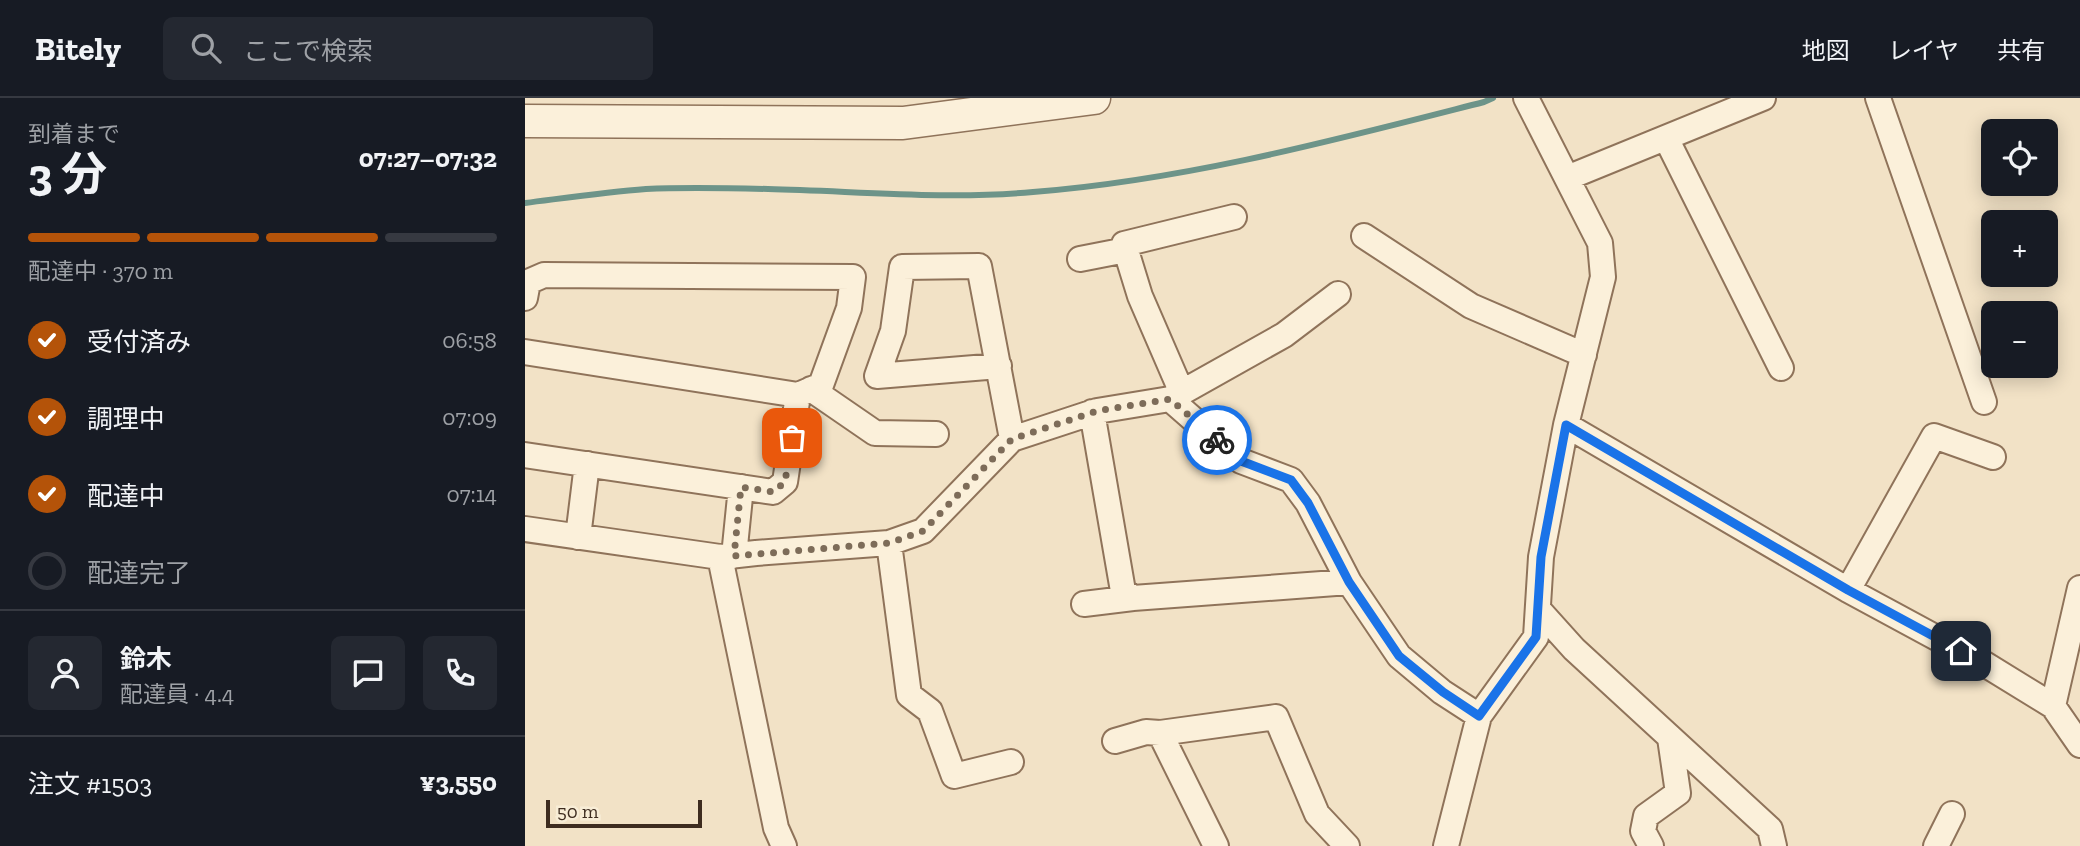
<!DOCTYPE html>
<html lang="ja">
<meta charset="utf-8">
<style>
:root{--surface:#171b24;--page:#242831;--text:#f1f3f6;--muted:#9ea1a6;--line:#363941;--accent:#b45309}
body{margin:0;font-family:"Zilla Slab","Noto Sans JP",serif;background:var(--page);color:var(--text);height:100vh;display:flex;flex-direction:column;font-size:26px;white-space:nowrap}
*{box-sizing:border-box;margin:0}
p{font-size:23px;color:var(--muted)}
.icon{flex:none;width:38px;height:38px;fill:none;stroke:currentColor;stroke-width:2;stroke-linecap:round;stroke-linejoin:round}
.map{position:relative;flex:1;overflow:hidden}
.details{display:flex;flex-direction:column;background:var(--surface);width:525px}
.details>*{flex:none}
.buttons{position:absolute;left:1456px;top:21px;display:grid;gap:14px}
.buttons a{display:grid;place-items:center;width:77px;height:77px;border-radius:10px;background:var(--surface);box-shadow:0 4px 18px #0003;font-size:35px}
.scale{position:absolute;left:21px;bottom:18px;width:156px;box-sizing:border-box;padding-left:7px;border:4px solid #3e2c1f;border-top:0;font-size:19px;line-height:24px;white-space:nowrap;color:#3e2c1f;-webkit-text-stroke:5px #f8edd6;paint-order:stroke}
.pin{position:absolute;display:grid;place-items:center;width:60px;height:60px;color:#fff;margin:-30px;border-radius:14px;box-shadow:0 4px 10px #0006}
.courier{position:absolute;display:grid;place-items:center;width:70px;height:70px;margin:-35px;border:5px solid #1a73e8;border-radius:50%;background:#fff;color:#222;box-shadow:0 2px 9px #0007}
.headline em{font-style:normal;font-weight:700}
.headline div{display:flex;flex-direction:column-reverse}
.headline{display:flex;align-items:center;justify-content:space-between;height:119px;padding:0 28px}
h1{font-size:46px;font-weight:700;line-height:52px}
.bar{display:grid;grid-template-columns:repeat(4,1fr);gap:10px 7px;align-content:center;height:84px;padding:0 28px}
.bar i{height:9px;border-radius:5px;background:var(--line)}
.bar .active{background:var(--accent)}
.bar p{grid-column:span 4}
.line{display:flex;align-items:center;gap:18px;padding:0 28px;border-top:2px solid var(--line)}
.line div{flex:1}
.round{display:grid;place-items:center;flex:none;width:74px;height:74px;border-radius:10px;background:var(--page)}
ol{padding:0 28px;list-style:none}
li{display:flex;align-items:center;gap:21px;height:77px}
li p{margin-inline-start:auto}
li .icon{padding:7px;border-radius:50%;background:var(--accent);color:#fff;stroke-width:4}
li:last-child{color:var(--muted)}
li i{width:38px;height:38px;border:4px solid var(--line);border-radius:50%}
header{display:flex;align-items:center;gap:42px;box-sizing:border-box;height:98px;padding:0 35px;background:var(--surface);border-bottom:2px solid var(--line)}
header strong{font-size:33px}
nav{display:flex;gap:38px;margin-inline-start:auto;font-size:24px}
.search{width:490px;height:63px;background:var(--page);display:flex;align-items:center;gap:18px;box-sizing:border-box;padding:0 24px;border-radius:10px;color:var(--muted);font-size:26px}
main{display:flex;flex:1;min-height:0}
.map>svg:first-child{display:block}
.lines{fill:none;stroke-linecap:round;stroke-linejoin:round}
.stream{stroke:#6d9489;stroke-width:6}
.minor-casing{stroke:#8f735a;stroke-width:28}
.tertiary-casing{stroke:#8f735a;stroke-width:35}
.minor{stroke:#fbf0da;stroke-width:24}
.tertiary{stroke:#fbf0da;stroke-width:32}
.done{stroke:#7d6c59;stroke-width:7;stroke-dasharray:0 12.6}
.route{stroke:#1a73e8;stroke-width:9}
</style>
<header>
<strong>Bitely</strong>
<div class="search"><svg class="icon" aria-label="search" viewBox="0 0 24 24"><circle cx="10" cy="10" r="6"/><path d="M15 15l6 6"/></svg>ここで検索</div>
<nav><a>地図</a><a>レイヤ</a><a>共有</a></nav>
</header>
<main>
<section class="details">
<div class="headline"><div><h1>3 分</h1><p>到着まで</p></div><em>07:27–07:32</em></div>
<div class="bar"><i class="active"></i><i class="active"></i><i class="active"></i><i></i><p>配達中 · 370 m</p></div>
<ol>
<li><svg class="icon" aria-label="check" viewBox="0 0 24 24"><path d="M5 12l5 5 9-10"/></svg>受付済み<p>06:58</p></li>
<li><svg class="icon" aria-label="check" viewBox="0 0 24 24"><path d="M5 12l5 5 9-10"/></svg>調理中<p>07:09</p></li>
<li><svg class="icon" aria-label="check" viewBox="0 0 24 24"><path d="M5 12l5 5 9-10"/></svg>配達中<p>07:14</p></li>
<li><i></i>配達完了</li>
</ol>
<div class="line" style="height:126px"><a class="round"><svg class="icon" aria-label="person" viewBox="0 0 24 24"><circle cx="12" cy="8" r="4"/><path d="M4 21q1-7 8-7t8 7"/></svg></a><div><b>鈴木</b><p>配達員 · 4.4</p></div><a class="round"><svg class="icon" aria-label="chat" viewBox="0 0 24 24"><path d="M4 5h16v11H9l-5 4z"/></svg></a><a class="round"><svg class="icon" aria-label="phone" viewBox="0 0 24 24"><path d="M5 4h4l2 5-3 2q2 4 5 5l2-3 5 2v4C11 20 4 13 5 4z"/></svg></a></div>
<div class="line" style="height:91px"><div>注文 #1503</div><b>¥3,550</b></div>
</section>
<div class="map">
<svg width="1555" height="748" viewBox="0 0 1555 748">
<rect width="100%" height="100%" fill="#f2e2c6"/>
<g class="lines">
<path class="stream" d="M 0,105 C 40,100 81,94 121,91 C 161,89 203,90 243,91 C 331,93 420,102 508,94 C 661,82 810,42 959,4 L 968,0"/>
<defs>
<path id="minor" d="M 1353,0 L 1459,304
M 1141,40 L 1256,270
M 1042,80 L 1238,0
M 839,138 L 946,208 L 1059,257
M 555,161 L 601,152
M 0,200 L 3,184 L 19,177 L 328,179 L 324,210 L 296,287 L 273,297 L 260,384 L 248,394 L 0,357
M 0,254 L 273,297
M 474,268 L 352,278 L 368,233 L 377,169 L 454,168 L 487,341
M 286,291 L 350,335 L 411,336
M 657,295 L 615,198 L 599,146 L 709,119
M 645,301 L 759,237 L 813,196
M 567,314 L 598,493 L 608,500 L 824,484
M 1041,327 L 1323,492 L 1458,565 L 1528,608 L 1555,647
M 0,431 L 195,459 L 231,455 L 364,445 L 398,433 L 487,341 L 572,313 L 645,301 L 716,363 L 766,382 L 783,405 L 824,484 L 874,558 L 917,594 L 954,618
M 53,439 L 62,366
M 364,445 L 384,597 L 405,613 L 429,678 L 486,664
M 209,458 L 216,389
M 195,459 L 251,730 L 259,748
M 1323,492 L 1409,338 L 1468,359
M 559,506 L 608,500
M 1013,511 L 1049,551 L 1245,731 L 1249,748
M 1528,608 L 1555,490
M 590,643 L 621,634 L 635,635
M 691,748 L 635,635 L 751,619 L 792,716 L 822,748
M 921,748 L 954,618 L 1011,539 L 1016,459 L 1041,327 L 1078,179 L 1075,145 L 1001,0
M 1126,748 L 1118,733 L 1121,718 L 1153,695 L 1145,640
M 1411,748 L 1427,716"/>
<path id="tertiary" d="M 0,23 L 378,25 L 569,0"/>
</defs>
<use href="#minor" class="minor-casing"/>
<use href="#tertiary" class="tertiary-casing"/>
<use href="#minor" class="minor"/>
<use href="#tertiary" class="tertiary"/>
</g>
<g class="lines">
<path class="done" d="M 267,340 L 260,384 L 248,394 L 216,389 L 209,458 L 364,445 L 398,433 L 487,341 L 572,313 L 645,301 L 692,342"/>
<path class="route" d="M 692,342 L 716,363 L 766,382 L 783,405 L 824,484 L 874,558 L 918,594 L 954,618 L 1011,539 L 1016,459 L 1041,327 L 1323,492 L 1436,553"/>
</g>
</svg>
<div class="buttons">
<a><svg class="icon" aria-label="locate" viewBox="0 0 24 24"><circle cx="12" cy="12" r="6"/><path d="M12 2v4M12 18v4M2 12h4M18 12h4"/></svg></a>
<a>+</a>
<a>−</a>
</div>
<div class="scale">50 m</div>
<div class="pin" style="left:267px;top:340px;background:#ea580c"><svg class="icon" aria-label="bag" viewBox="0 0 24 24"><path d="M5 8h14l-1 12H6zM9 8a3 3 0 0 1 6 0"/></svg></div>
<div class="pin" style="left:1436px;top:553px;background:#1f2937"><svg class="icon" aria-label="home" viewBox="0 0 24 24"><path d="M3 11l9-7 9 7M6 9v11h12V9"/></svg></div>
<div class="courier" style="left:692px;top:342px"><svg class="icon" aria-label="bike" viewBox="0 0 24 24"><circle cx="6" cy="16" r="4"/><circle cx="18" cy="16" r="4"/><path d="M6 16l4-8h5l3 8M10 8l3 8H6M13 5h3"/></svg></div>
</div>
</main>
